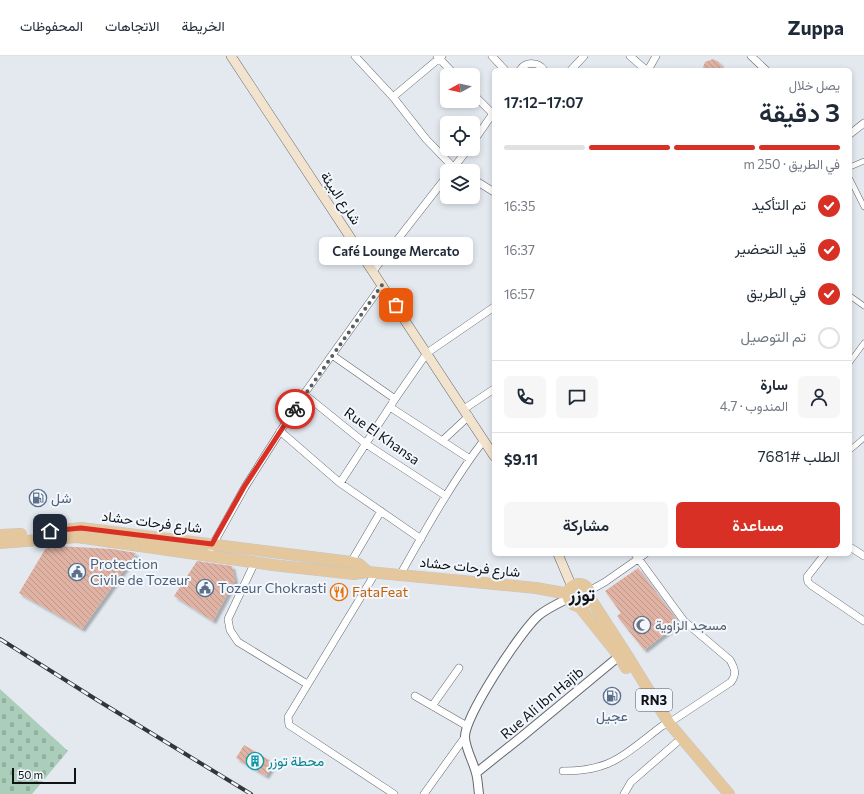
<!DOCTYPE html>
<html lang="ar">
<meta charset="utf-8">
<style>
:root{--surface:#fff;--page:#f6f6f7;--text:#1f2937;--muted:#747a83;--line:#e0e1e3;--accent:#d93025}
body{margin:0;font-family:Commissioner,Vazirmatn,sans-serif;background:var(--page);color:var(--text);direction:rtl;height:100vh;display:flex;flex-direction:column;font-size:15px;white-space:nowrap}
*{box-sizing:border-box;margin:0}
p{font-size:13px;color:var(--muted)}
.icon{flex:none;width:22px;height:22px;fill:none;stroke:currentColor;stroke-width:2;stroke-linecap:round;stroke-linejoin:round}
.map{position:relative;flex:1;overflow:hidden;direction:ltr}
.drawer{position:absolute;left:492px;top:12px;width:360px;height:488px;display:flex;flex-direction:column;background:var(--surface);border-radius:6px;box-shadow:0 2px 6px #0003;direction:rtl}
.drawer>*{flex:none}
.needle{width:26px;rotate:262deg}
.controls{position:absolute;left:440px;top:12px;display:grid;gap:8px}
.controls a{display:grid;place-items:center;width:40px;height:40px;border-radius:6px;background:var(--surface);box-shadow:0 2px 6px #0003;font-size:20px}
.scale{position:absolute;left:12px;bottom:10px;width:64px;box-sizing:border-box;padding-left:4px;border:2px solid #101214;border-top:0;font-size:11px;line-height:14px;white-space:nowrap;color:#101214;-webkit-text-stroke:3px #f2f7fd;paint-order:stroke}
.pin{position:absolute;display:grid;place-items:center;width:34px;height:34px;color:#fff;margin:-17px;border-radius:8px;box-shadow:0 2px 6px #0006}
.courier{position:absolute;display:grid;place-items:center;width:40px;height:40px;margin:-20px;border:3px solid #d93025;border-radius:50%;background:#fff;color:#222;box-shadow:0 1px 5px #0007}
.bubble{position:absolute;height:28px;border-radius:6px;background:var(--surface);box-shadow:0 2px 6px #0003;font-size:13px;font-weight:600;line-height:28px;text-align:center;direction:rtl}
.overview em{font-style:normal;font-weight:600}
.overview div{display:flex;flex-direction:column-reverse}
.overview{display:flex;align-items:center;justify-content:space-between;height:68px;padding:0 12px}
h1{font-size:26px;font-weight:600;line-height:30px}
.bar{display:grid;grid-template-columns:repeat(4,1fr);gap:6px 4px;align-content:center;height:48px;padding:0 12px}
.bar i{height:5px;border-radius:3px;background:var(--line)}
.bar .on{background:var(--accent)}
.bar p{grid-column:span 4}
.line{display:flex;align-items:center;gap:10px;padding:0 12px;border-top:1px solid var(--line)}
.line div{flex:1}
.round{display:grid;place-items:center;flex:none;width:42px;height:42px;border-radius:6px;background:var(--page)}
ol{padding:0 12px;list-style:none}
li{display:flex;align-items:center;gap:12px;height:44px}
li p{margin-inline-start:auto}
li .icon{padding:4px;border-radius:50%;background:var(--accent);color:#fff;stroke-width:4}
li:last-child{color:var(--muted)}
li i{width:22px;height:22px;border:2px solid var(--line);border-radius:50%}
.button{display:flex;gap:8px;margin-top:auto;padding:8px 12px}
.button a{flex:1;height:46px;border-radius:6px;background:var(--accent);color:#fff;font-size:16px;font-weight:600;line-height:46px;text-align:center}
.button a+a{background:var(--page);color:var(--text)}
header{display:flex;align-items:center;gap:24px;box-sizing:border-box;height:56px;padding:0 20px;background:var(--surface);border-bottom:1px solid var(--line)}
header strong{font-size:19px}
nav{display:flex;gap:22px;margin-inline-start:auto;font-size:14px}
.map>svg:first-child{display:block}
.cemetery{fill:url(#cemetery-stones)}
.building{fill:url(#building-back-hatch);filter:url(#shadow)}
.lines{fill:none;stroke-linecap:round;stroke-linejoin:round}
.pedestrian-casing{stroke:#63676d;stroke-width:6}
.minor-casing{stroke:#63676d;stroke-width:8}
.tertiary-casing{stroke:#63676d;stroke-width:10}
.secondary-casing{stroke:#63676d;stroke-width:10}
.primary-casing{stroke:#c6c6c7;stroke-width:12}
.pedestrian{stroke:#fff;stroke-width:5}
.minor{stroke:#fff;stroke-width:7}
.tertiary{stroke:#fff;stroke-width:8}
.secondary{stroke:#f2e3ce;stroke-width:9}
.primary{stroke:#e5c79d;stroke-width:11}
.rail-casing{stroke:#333538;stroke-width:4}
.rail{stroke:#f2f7fd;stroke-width:2.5;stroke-dasharray:8;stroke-linecap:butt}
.done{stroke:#5a5d61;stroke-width:4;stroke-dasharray:0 7.2}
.route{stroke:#d93025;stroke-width:5}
.labels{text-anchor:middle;stroke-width:4;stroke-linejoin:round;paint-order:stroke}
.shield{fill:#f2f7fd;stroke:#54575a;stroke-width:1}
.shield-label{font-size:13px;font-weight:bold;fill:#101214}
.street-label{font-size:14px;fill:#101214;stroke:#f2f7fd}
.service-label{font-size:14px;fill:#4e5e75;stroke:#f2f7fd;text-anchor:start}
.food-label{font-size:14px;fill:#c56008;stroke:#f2f7fd;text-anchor:start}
.worship-label{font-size:14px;fill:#5b616d;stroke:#f2f7fd;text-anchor:start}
.culture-label{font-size:14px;fill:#0d838f;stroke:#f2f7fd;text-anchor:start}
.district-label{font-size:18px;font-weight:bold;fill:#101214;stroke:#f2f7fd}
</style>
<header>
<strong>Zuppa</strong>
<nav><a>الخريطة</a><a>الاتجاهات</a><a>المحفوظات</a></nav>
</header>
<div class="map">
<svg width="864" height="738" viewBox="0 0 864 738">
<defs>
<pattern id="cemetery-stones" width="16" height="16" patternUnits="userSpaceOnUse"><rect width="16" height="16" fill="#aaceba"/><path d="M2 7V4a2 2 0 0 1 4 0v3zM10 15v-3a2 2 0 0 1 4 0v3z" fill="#91b09f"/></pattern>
<pattern id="building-back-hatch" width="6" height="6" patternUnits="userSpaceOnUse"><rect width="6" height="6" fill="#dfb2a3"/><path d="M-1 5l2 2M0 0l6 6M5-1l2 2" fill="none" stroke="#be988b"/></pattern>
<filter id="shadow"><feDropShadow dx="3" dy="3" stdDeviation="1" flood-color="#0004"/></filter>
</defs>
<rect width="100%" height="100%" fill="#e4e9f0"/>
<path class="cemetery" d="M 0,633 L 68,695 L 32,738 L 0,738 Z"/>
<path class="building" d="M 713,3 L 719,6 L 723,14 L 702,14 L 705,6 Z
M 47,490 L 57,490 L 112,493 L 136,497 L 82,573 L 19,537 Z
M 197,505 L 232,510 L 235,524 L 213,565 L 174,540 Z
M 638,512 L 679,567 L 644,594 L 617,560 L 621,557 L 605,535 Z
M 244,689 L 274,707 L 266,720 L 236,702 Z"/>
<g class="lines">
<defs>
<path id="pedestrian" d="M 850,111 L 864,105
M 850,123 L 864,151
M 850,240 L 864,250
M 850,306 L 864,287
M 850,394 L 864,382"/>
<path id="minor" d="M 355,0 L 393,41 L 426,83 L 454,112 L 459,115
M 437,0 L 455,19
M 492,0 L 505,14
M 630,0 L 646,14
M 751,0 L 766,14
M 520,14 C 526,5 539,6 544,14
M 571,14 L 584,0
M 648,14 L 656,0
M 473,38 L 493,58
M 393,41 L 442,0
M 850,78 L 864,67
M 473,86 L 494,56
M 451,115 L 468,93
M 473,123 L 494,136
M 373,215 L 447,120
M 332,299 L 395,343
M 304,338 L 366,388 L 446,440
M 390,351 L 470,403
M 464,353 L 494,333
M 280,375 L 340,427 L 421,483
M 442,385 L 469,360
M 340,427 L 395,343 L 427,297 L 494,251
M 850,491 L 864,500
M 211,492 L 245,431 L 304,338 L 382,229
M 825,498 L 807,521 L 808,526 L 811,529 L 864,565
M 255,506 L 228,563 L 230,574 L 238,586 L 307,628
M 351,506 L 381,455
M 376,516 L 288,661 L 289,669 L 394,738
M 400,519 C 426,473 452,426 484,384
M 589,535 L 605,526 L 645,498
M 415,640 L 467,670
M 432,650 L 459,612
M 563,715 C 580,715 602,712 617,703 C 633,694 647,681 662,670 L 669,667 L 731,626 C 737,618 735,613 730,604 L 684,565 L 635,498
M 424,738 L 465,681
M 624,738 L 631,726 L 676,687"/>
<path id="tertiary" d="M 476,717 L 525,678 L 623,597
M 479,738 C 478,731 478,724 476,717 C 473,705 466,694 465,682 C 463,662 521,575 538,560 C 546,553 559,547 569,542"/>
<path id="secondary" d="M 231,0 L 494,400
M 558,498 L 572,531"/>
<path id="primary" d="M 62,474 L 81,472 L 351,506 L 359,508 L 368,516
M 0,479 L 21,478
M 0,487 L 77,481 L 273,509 L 354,518 L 368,516 L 536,532 L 569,538
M568 539a11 11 0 1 1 22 0a11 11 0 1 1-22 0Z
M 590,542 L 625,596 L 669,667 L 729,738
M 579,550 L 619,600 L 626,612"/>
</defs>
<use href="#pedestrian" class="pedestrian-casing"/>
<use href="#minor" class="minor-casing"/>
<use href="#tertiary" class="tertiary-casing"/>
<use href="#secondary" class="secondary-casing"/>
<use href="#primary" class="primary-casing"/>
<use href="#pedestrian" class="pedestrian"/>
<use href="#minor" class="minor"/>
<use href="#tertiary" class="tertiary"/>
<use href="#secondary" class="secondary"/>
<use href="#primary" class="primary"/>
<defs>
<path id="rail" d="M 0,583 L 97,644 L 251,738"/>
</defs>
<use href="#rail" class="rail-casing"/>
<use href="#rail" class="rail"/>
</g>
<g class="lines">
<path class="done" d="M 295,353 L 382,229 L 396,249"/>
<path class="route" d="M 50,475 L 81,472 L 212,488 L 244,431 L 295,353"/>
</g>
<defs>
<symbol id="fuel-ring" viewBox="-11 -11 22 22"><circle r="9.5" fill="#f2f7fd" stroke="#5c6f8a" stroke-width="1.5"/><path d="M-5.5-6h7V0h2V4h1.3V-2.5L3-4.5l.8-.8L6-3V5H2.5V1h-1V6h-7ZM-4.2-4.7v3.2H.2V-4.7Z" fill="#5c6f8a"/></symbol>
<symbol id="civic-ring" viewBox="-11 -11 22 22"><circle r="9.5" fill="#f2f7fd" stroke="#5c6f8a" stroke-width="1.5"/><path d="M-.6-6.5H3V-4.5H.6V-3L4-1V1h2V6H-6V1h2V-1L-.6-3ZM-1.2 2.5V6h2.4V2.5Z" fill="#5c6f8a"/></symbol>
<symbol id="restaurant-ring" viewBox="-11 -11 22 22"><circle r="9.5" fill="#f2f7fd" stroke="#e8710a" stroke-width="1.5"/><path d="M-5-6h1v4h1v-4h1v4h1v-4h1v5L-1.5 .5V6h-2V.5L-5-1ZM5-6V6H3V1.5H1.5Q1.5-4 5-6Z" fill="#e8710a"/></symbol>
<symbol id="mosque-ring" viewBox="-11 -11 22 22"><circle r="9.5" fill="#f2f7fd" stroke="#6b7280" stroke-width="1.5"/><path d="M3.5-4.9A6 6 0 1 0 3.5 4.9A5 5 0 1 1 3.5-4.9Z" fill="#6b7280"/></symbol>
<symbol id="building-ring" viewBox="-11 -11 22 22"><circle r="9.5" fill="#f2f7fd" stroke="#0f9aa8" stroke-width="1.5"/><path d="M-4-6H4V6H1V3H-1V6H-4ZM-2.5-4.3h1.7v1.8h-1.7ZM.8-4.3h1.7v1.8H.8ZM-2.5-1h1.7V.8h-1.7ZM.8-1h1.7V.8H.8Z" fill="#0f9aa8"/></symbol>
</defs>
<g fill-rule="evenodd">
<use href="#fuel-ring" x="28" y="432" width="20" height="20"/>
<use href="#civic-ring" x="67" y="506" width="20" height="20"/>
<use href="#civic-ring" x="195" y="522" width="20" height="20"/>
<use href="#restaurant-ring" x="329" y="526" width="20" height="20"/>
<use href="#mosque-ring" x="632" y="559" width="20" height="20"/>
<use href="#fuel-ring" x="602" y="630" width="20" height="20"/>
<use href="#building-ring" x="245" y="695" width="20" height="20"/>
</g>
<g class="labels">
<rect class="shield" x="636" y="633" width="36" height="22" rx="3"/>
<g class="shield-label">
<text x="654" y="649">RN3</text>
</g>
<g class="street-label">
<text transform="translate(341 142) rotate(56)" y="5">شارع البيئة</text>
<text transform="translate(382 380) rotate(35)" y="5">Rue El Khansa</text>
<text transform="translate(152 466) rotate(7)" y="5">شارع فرحات حشاد</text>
<text transform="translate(470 511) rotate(6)" y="5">شارع فرحات حشاد</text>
<text transform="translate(542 647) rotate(-40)" y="5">Rue Ali Ibn Hajib</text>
</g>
<g class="service-label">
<text x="51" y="447">شل</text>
<text x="90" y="513">Protection<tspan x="90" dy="16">Civile de Tozeur</tspan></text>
<text x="218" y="537">Tozeur Chokrasti</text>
<text x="612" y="665" text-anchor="middle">عجيل</text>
</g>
<g class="food-label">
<text x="352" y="541">FataFeat</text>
</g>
<g class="worship-label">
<text x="655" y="574">مسجد الزاوية</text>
</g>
<g class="culture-label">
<text x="268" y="710">محطة توزر</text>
</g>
<g class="district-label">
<text x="582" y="545">توزر</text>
</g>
</g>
</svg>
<div class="controls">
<a><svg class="needle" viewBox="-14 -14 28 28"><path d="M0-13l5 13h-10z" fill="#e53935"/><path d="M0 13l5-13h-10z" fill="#747a83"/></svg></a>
<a><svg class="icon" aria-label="locate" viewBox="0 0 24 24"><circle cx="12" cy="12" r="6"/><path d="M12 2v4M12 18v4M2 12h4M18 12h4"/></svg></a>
<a><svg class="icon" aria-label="layers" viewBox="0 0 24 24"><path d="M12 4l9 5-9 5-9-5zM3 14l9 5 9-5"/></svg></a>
</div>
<div class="scale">50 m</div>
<div class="pin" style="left:396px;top:249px;background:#ea580c"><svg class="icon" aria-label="bag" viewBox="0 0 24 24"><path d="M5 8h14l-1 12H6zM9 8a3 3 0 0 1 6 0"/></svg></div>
<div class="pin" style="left:50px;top:475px;background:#1f2937"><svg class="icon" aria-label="home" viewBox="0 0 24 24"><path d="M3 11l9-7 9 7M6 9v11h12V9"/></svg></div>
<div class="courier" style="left:295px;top:353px"><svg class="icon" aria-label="bike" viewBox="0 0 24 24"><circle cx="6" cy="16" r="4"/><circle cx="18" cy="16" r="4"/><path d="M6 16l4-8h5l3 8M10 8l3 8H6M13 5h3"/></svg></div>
<div class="bubble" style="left:319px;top:181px;width:154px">Café Lounge Mercato</div>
<section class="drawer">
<div class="overview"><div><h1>3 دقيقة</h1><p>يصل خلال</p></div><em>17:07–17:12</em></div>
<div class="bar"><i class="on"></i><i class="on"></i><i class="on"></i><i></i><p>في الطريق · 250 m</p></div>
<ol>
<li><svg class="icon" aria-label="check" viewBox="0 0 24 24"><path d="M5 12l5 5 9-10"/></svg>تم التأكيد<p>16:35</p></li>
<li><svg class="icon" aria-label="check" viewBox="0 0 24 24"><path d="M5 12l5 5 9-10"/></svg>قيد التحضير<p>16:37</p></li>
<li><svg class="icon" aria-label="check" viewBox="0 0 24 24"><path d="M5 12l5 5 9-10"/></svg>في الطريق<p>16:57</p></li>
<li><i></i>تم التوصيل</li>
</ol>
<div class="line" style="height:72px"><a class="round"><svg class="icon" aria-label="person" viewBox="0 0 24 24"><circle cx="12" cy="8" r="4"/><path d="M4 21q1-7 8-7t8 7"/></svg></a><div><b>سارة</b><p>المندوب · 4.7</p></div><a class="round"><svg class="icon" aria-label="chat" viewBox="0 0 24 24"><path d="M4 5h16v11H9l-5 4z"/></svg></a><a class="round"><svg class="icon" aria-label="phone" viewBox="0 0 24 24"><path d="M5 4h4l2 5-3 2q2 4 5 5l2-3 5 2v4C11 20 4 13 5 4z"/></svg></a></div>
<div class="line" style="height:52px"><div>الطلب #7681</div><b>$9.11</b></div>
<div class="button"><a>مساعدة</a><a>مشاركة</a></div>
</section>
</div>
